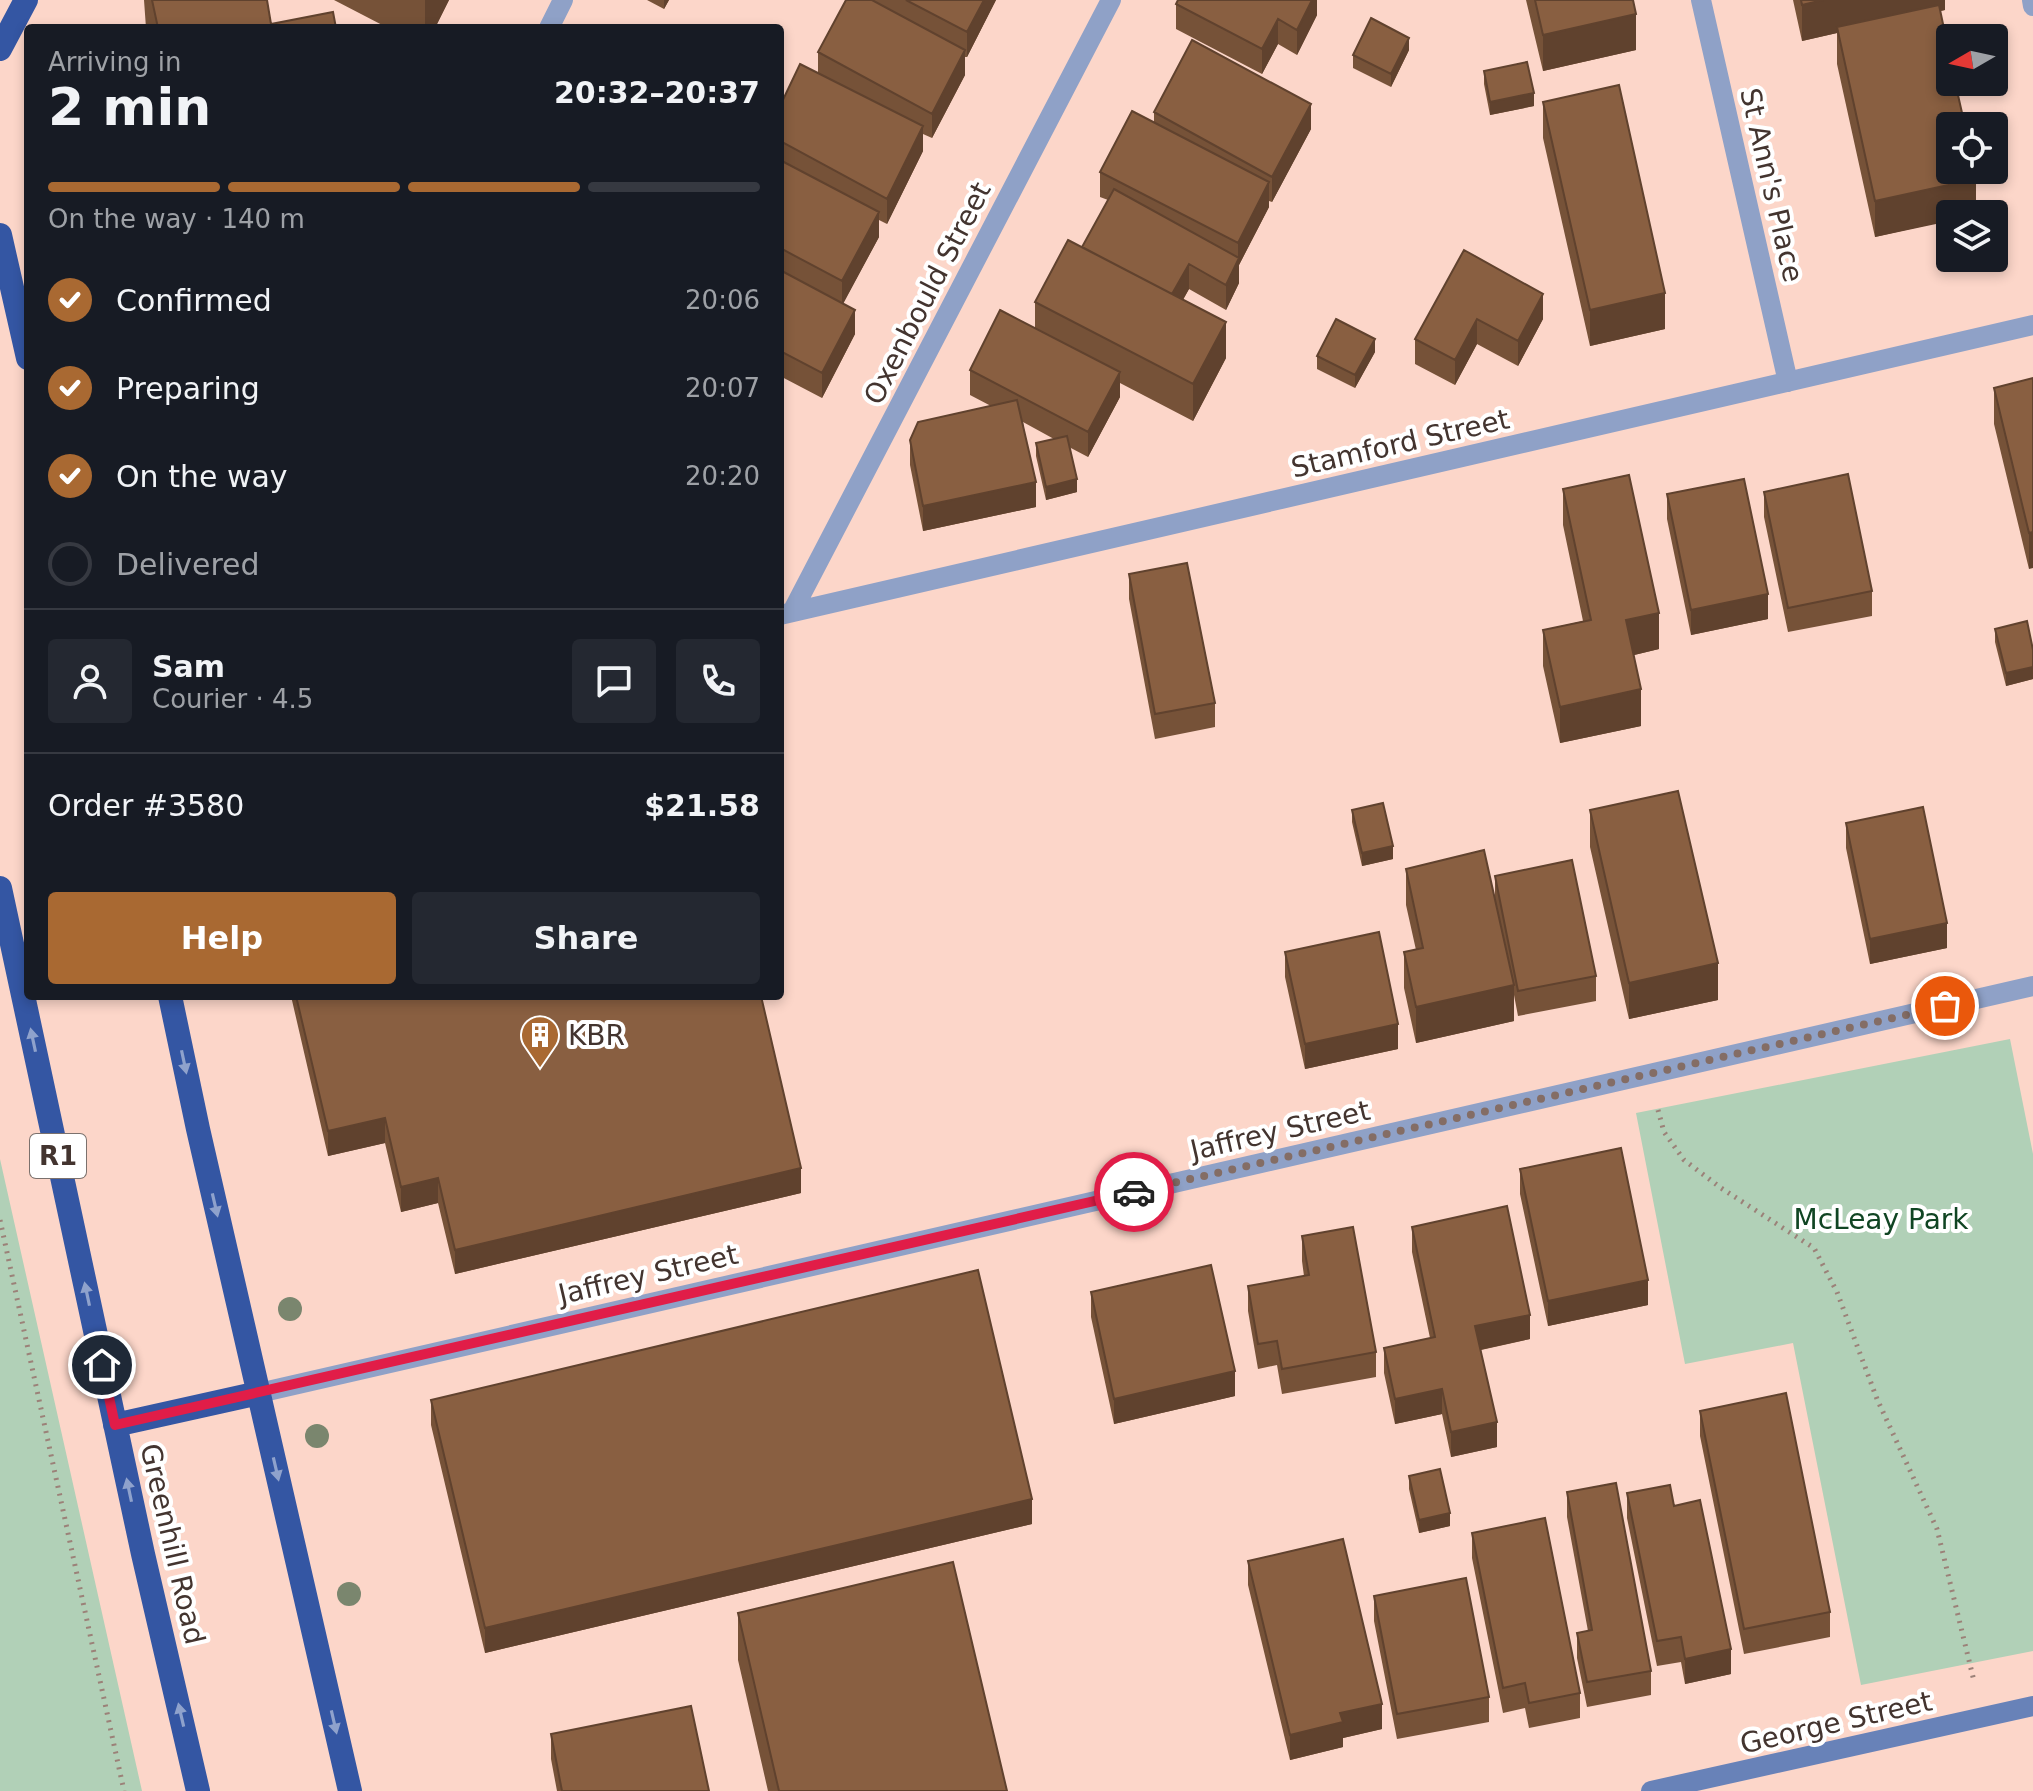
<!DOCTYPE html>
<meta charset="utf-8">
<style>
:root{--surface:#171b24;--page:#242831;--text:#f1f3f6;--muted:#9ea1a6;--line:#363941;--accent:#a96932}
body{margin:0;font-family:"DejaVu Sans",sans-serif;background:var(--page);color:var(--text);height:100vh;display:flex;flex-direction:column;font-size:30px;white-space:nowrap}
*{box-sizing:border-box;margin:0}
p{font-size:26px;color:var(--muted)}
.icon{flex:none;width:44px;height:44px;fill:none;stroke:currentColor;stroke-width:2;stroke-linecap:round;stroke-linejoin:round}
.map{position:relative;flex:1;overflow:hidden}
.panel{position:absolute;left:24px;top:24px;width:760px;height:976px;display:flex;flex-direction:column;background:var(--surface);border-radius:8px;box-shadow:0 4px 12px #0003}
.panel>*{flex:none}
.needle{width:52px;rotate:261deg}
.controls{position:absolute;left:1936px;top:24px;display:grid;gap:16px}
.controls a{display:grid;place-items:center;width:72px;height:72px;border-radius:8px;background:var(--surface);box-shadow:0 4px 12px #0003;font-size:40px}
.pin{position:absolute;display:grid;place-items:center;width:68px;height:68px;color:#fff;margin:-34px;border:4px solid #fff;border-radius:50%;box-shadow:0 2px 8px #0007}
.courier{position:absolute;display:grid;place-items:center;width:80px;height:80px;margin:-40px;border:6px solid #e11d48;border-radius:50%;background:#fff;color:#222;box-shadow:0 2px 10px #0007}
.summary em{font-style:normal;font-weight:800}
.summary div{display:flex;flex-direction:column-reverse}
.summary{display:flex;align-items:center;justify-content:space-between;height:136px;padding:0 24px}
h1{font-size:52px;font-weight:800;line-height:60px}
.bar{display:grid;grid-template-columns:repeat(4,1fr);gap:12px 8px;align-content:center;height:96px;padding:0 24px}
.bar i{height:10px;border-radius:6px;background:var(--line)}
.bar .selected{background:var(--accent)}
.bar p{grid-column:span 4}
.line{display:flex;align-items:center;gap:20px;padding:0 24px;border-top:2px solid var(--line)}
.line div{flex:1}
.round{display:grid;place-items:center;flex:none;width:84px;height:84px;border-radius:8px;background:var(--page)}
ol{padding:0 24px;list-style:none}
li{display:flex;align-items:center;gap:24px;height:88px}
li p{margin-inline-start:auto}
li .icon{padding:8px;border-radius:50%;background:var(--accent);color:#fff;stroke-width:4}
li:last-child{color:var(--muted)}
li i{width:44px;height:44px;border:4px solid var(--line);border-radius:50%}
.primary-button{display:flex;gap:16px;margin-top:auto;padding:16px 24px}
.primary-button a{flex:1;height:92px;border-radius:8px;background:var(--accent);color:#fff;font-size:32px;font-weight:800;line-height:92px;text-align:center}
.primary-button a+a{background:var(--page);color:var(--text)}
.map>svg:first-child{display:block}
.green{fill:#b1d0b7}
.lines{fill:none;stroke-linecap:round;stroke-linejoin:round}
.path{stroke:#9b8178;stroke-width:5;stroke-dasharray:2 6;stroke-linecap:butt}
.lane{stroke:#8fa1c7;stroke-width:20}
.street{stroke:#8fa1c7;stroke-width:20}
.secondary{stroke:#6882b8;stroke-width:20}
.highway{stroke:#3456a3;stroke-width:24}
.tree{fill:#7a866e}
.wall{fill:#765238}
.shaded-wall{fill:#60422e}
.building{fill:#895f41;stroke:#60422e;stroke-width:2}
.oneway{fill:#8fa2cc}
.done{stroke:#846d65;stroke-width:8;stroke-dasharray:0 14.4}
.route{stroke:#e11d48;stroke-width:10}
.labels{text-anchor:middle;stroke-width:8;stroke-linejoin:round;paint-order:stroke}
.shield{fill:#fff;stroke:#7b716d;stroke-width:2}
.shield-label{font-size:26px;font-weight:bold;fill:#43342f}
.street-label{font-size:28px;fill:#43342f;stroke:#fff}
.poi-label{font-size:28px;fill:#43342f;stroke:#fff;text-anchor:start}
.park-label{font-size:28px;fill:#104523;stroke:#fff}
</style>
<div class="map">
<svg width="2033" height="1791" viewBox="0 0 2033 1791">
<rect width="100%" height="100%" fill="#fcd6c9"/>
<path class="green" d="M 2010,1039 L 2033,1154 L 2033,1651 L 1861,1685 L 1793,1343 L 1685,1364 L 1636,1113 Z
M 0,1159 L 142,1791 L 0,1791 Z"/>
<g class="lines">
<path class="path" d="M 1658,1110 L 1664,1132 L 1684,1160 L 1721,1188 L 1814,1248 L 1837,1292 L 1877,1399 L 1937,1529 L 1974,1681
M 0,1220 L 124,1791"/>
<path class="lane" d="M 2032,0 L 2033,6"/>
<path class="street" d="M 1701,0 L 1788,382
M 549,28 L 563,0
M 792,612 L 1111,0
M 780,615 L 2033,325
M 259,1393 L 2033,986"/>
<path class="secondary" d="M 1651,1791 L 2033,1706"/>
<path class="highway" d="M 0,49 L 26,0
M 0,235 L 28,358
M 0,888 L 143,1554 L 198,1791
M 170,996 L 198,1129 L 350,1791
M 115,1425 L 259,1393"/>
</g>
<g class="tree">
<circle cx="290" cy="1309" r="12"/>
<circle cx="317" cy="1436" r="12"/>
<circle cx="349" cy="1594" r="12"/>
</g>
<path class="wall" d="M 144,0 L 267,0 L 271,24 L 336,28 L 146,28 Z
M 334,0 L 449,0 L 435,28 L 388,28 Z
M 647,0 L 669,0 L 664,9 Z
M 846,0 L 996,0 L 967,57 L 965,57 L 965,75 L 932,138 L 923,134 L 923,151 L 887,224 L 879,220 L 879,237 L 843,303 L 855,334 L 822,398 L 780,376 L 780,106 L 818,73 L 818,52 Z
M 1317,0 L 1317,15 L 1297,55 L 1278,44 L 1262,74 L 1176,29 L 1176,4 Z
M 1526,0 L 1633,0 L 1636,50 L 1543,71 Z
M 1793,0 L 1945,0 L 1945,10 L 1940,11 L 1976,214 L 1875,237 L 1837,64 L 1837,33 L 1802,41 Z
M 1409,50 L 1391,87 L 1353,68 L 1353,55 Z
M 1484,71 L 1534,106 L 1490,115 L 1484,84 Z
M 1543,102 L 1665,329 L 1590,346 L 1543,138 Z
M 1154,112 L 1311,129 L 1272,202 L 1269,201 L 1269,207 L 1239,265 L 1239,283 L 1226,310 L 1189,289 L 1183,300 L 1226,358 L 1193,421 L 1120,383 L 1120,397 L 1088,457 L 1069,447 L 1077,492 L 1046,500 L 1036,456 L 1036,443 L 1054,439 L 1023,422 L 1036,507 L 923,531 L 910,465 L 910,440 L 991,406 L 970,395 L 970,370 L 1035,328 L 1035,302 L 1082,247 L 1108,200 L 1100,197 L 1100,172 L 1154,122 Z
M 1464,250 L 1543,319 L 1518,366 L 1477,344 L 1455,385 L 1415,364 L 1415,339 Z
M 1375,352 L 1355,388 L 1317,369 L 1317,356 Z
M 2033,378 L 2029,569 L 1994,424 L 1994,388 Z
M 1563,489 L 1659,649 L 1634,655 L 1641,726 L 1560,743 L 1543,666 L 1543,630 L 1583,621 L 1563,525 Z
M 1764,492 L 1872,591 L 1872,616 L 1788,632 L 1764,517 Z
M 1667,494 L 1768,619 L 1691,635 L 1667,519 Z
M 1129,574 L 1215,703 L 1215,727 L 1155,739 L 1129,599 Z
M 1995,629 L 2033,650 L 2033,679 L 2006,686 L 1995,642 Z
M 1352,810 L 1393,859 L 1362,866 L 1352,822 Z
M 1590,810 L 1718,1000 L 1629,1019 L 1590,847 Z
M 1846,823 L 1947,948 L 1870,964 L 1846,848 Z
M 1406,869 L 1495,899 L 1495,876 L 1596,976 L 1596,1001 L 1518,1016 L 1514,995 L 1514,1021 L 1416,1043 L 1404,988 L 1404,952 L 1416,950 L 1406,905 Z
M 1285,952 L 1398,1049 L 1305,1069 L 1285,977 Z
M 291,996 L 761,996 L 801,1193 L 455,1274 L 438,1203 L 401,1212 L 385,1143 L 328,1156 Z
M 1520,1169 L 1648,1305 L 1548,1326 L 1520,1194 Z
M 1412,1227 L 1530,1339 L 1481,1350 L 1497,1447 L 1451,1457 L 1442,1414 L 1395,1424 L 1384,1373 L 1384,1348 L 1430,1338 L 1412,1252 Z
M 1302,1236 L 1376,1352 L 1376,1377 L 1282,1394 L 1277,1365 L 1258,1369 L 1248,1311 L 1248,1286 L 1304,1276 L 1302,1261 Z
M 1091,1292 L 1235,1396 L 1114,1424 L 1091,1317 Z
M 431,1400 L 1032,1524 L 485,1653 L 431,1425 Z
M 1700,1411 L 1830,1612 L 1830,1637 L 1744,1654 L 1700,1436 Z
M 1409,1476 L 1450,1526 L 1419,1533 L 1409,1489 Z
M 1567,1492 L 1651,1671 L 1651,1695 L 1587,1707 L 1577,1658 L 1577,1633 L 1588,1631 L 1567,1517 Z
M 1627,1493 L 1674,1506 L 1731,1674 L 1685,1684 L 1681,1662 L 1657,1666 L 1627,1518 Z
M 1472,1533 L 1580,1693 L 1580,1718 L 1529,1728 L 1525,1708 L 1503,1713 L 1472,1558 Z
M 1248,1561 L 1382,1729 L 1343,1738 L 1343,1747 L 1290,1760 L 1248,1585 Z
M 1374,1596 L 1489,1697 L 1489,1722 L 1397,1739 L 1374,1621 Z
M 738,1613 L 1007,1791 L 768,1791 L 738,1660 Z
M 551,1734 L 709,1791 L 557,1791 L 551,1759 Z"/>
<path class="shaded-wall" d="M 425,0 L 449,0 L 435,28 L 425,28 Z
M 664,0 L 669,0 L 664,9 Z
M 984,0 L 996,0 L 967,57 L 967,32 Z
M 1312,0 L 1317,0 L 1317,15 L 1297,55 L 1297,30 Z
M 1823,0 L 1945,0 L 1945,10 L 1838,33 L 1837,27 L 1837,33 L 1802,41 L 1802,5 Z
M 1636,14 L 1636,50 L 1543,71 L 1543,35 Z
M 1278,19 L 1278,44 L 1262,74 L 1262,49 Z
M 1409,38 L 1409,50 L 1391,87 L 1391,74 Z
M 965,50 L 965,75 L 932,138 L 932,114 Z
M 1534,93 L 1534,106 L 1490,115 L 1490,102 Z
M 1311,104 L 1311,129 L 1272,202 L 1272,177 Z
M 923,126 L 923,151 L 887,224 L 887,199 Z
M 1976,179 L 1976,214 L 1950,214 L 1950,221 L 1875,237 L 1875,201 Z
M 1269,182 L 1269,207 L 1239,265 L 1239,283 L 1226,310 L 1226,285 L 1238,261 L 1238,243 Z
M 879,212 L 879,237 L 842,306 L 842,281 Z
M 1189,264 L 1189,289 L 1168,325 L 1168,300 Z
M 1665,293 L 1665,329 L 1590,346 L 1590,310 Z
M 1543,294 L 1543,319 L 1518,366 L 1518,341 Z
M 855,310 L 855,334 L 822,398 L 822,373 Z
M 1477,319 L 1477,344 L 1455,385 L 1455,360 Z
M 1226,322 L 1226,358 L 1193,421 L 1193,384 Z
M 1375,339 L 1375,352 L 1355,388 L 1355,375 Z
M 1120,372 L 1120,397 L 1088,457 L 1088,432 Z
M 1077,479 L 1077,492 L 1046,500 L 1046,487 Z
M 1036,482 L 1036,507 L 923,531 L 923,506 Z
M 2033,532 L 2033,568 L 2029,569 L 2029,533 Z
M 1768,594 L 1768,619 L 1691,635 L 1691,610 Z
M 1659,613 L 1659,649 L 1626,657 L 1626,620 Z
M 2033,667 L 2033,679 L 2006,686 L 2006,673 Z
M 1641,689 L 1641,726 L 1560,743 L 1560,707 Z
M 1393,846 L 1393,859 L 1362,866 L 1362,853 Z
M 1947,923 L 1947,948 L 1870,964 L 1870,939 Z
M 1718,963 L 1718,1000 L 1629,1019 L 1629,983 Z
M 1514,985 L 1514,1021 L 1416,1043 L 1416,1007 Z
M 1398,1024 L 1398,1049 L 1305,1069 L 1305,1044 Z
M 385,1118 L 385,1143 L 328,1156 L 328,1131 Z
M 801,1168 L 801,1193 L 455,1274 L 455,1250 Z
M 438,1178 L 438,1203 L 401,1212 L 401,1187 Z
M 1648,1280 L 1648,1305 L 1548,1326 L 1548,1301 Z
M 1530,1315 L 1530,1339 L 1475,1351 L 1475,1326 Z
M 1235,1371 L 1235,1396 L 1114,1424 L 1114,1399 Z
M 1442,1389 L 1442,1414 L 1395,1424 L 1395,1399 Z
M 1497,1422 L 1497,1447 L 1451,1457 L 1451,1432 Z
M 1032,1499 L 1032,1524 L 485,1653 L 485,1628 Z
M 1450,1513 L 1450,1526 L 1419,1533 L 1419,1520 Z
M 1731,1649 L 1731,1674 L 1685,1684 L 1685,1659 Z
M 1382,1704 L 1382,1729 L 1343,1738 L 1343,1747 L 1290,1760 L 1290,1735 L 1340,1713 Z"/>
<path class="building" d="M 152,0 L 267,0 L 271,24 L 333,12 L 336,28 L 158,28 Z
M 846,0 L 872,0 L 965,50 L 932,114 L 818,52 Z
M 906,0 L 984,0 L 967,32 Z
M 1178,0 L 1312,0 L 1297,30 L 1278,19 L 1262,49 L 1176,4 Z
M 1535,0 L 1633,0 L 1636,14 L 1543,35 Z
M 1801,0 L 1823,0 L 1802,5 Z
M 1939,5 L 1950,57 L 1950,82 L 1955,82 L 1965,126 L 1950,126 L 1950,170 L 1974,170 L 1976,179 L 1875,201 L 1837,27 Z
M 1371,18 L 1409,38 L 1391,74 L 1353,55 Z
M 1192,40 L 1311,104 L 1272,177 L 1154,112 Z
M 1527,62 L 1534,93 L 1490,102 L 1484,71 Z
M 800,64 L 923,126 L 887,199 L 780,141 L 780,106 Z
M 1619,85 L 1665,293 L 1590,310 L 1543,102 Z
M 1132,111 L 1269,182 L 1238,243 L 1100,172 Z
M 780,160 L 879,212 L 842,281 L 780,248 Z
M 1114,189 L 1239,258 L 1226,285 L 1189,264 L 1172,294 L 1082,247 Z
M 1068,240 L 1226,322 L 1193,384 L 1035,302 Z
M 1464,250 L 1543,294 L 1518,341 L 1477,319 L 1455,360 L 1415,339 Z
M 780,270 L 855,310 L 822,373 L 780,351 Z
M 1000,310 L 1120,372 L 1088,432 L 970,370 Z
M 1336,319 L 1375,339 L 1355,375 L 1317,356 Z
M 2033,378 L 2033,532 L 2029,533 L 1994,388 Z
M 1017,400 L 1036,482 L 923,506 L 910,440 L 918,422 Z
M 1067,436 L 1077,479 L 1046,487 L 1036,443 Z
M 1848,474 L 1872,591 L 1788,608 L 1764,492 Z
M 1629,475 L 1659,613 L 1626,620 L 1641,689 L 1560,707 L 1543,630 L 1591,620 L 1563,489 Z
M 1744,479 L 1768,594 L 1691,610 L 1667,494 Z
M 1187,563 L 1215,703 L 1155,714 L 1129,574 Z
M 2027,621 L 2033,650 L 2033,667 L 2006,673 L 1995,629 Z
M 1678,791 L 1718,963 L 1629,983 L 1590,810 Z
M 1383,803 L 1393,846 L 1362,853 L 1352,810 Z
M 1923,807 L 1947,923 L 1870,939 L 1846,823 Z
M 1484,850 L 1514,985 L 1416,1007 L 1404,952 L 1423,948 L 1406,869 Z
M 1572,860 L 1596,976 L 1518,991 L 1495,876 Z
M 1379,932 L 1398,1024 L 1305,1044 L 1285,952 Z
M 296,996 L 761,996 L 801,1168 L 455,1250 L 438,1178 L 401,1187 L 385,1118 L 328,1131 Z
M 1621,1148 L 1648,1280 L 1548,1301 L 1520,1169 Z
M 1507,1206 L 1530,1315 L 1475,1326 L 1497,1422 L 1451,1432 L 1442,1389 L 1395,1399 L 1384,1348 L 1435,1337 L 1412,1227 Z
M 1353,1227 L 1376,1352 L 1282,1369 L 1277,1341 L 1258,1344 L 1248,1286 L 1309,1275 L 1302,1236 Z
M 1211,1265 L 1235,1371 L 1114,1399 L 1091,1292 Z
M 978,1270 L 1032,1499 L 485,1628 L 431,1400 Z
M 1786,1393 L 1830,1612 L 1744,1629 L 1700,1411 Z
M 1440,1469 L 1450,1513 L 1419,1520 L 1409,1476 Z
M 1616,1483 L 1651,1671 L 1587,1682 L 1577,1633 L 1592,1630 L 1567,1492 Z
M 1670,1485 L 1674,1506 L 1700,1500 L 1731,1649 L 1685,1659 L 1681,1637 L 1657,1641 L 1627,1493 Z
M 1545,1518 L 1580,1693 L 1529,1703 L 1525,1683 L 1503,1688 L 1472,1533 Z
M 1343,1539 L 1382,1704 L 1340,1713 L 1343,1722 L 1290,1735 L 1248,1561 Z
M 953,1562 L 1007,1791 L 779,1791 L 738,1613 Z
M 1466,1578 L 1489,1697 L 1397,1714 L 1374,1596 Z
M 691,1706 L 709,1791 L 562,1791 L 551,1734 Z"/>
<defs><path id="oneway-solid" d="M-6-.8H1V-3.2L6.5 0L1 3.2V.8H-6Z" transform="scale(2)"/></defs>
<g class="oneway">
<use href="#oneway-solid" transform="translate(33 1040) rotate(-102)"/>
<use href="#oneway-solid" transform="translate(184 1062) rotate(78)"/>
<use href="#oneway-solid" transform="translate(215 1205) rotate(77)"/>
<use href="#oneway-solid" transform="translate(87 1294) rotate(-102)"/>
<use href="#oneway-solid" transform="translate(276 1469) rotate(77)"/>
<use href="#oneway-solid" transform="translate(129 1490) rotate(-102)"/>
<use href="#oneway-solid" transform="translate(181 1715) rotate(-103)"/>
<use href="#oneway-solid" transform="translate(334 1722) rotate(77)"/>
</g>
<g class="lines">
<path class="done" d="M 1134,1192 L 1945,1006"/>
<path class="route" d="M 102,1365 L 115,1425 L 1134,1192"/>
</g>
<defs>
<symbol id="building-pin" viewBox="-11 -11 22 30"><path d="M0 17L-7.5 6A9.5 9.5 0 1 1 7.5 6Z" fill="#a96932" stroke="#fff"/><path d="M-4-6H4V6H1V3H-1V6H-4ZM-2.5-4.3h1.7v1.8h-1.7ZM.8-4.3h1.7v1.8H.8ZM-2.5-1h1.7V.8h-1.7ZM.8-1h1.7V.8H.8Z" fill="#fff"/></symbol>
</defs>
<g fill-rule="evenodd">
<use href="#building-pin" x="518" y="1013" width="44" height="60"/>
</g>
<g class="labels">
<rect class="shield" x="30" y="1134" width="56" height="44" rx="6"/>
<g class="shield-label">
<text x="58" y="1165">R1</text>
</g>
<g class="street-label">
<text transform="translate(1772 185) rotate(77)" y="10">St Ann's Place</text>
<text transform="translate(927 293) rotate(-63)" y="10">Oxenbould Street</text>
<text transform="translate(1400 443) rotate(-13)" y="10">Stamford Street</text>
<text transform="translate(1280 1130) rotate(-13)" y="10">Jaffrey Street</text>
<text transform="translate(648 1274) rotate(-13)" y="10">Jaffrey Street</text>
<text transform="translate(173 1544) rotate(77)" y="10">Greenhill Road</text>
<text transform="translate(1836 1722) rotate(-13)" y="10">George Street</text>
</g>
<g class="poi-label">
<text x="568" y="1045">KBR</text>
</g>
<g class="park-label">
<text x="1881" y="1229">McLeay Park</text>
</g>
</g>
</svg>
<div class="controls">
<a><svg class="needle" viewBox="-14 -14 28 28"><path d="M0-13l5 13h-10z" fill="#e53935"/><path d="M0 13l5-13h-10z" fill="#9ea1a6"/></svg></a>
<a><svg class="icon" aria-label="locate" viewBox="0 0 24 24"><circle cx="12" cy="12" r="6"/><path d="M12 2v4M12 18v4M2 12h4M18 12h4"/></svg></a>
<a><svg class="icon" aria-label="layers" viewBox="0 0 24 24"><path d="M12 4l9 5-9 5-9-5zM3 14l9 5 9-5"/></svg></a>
</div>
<div class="pin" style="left:1945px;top:1006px;background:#ea580c"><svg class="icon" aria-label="bag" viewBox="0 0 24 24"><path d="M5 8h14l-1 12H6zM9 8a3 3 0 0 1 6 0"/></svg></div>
<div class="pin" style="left:102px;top:1365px;background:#1f2937"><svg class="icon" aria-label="home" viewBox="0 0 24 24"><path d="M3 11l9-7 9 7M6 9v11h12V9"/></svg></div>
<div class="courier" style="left:1134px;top:1192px"><svg class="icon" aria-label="car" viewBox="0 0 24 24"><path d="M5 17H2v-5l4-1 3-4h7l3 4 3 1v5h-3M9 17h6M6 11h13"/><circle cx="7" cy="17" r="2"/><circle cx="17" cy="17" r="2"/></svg></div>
<section class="panel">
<div class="summary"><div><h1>2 min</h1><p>Arriving in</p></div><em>20:32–20:37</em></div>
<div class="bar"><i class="selected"></i><i class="selected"></i><i class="selected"></i><i></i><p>On the way · 140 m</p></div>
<ol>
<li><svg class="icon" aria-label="check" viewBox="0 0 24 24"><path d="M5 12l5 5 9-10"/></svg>Confirmed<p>20:06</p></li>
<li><svg class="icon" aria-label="check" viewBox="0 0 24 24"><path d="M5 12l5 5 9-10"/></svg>Preparing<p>20:07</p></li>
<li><svg class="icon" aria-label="check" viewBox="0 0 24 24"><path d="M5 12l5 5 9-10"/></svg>On the way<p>20:20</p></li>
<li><i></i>Delivered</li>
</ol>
<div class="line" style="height:144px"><a class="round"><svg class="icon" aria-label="person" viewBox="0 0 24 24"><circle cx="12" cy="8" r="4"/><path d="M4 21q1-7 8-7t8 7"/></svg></a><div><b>Sam</b><p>Courier · 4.5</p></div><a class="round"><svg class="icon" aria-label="chat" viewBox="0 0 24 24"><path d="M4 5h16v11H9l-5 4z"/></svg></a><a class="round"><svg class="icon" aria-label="phone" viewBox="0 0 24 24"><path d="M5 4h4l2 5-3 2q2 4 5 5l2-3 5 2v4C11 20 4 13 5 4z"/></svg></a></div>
<div class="line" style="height:104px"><div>Order #3580</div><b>$21.58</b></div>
<div class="primary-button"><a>Help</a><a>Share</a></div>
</section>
</div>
